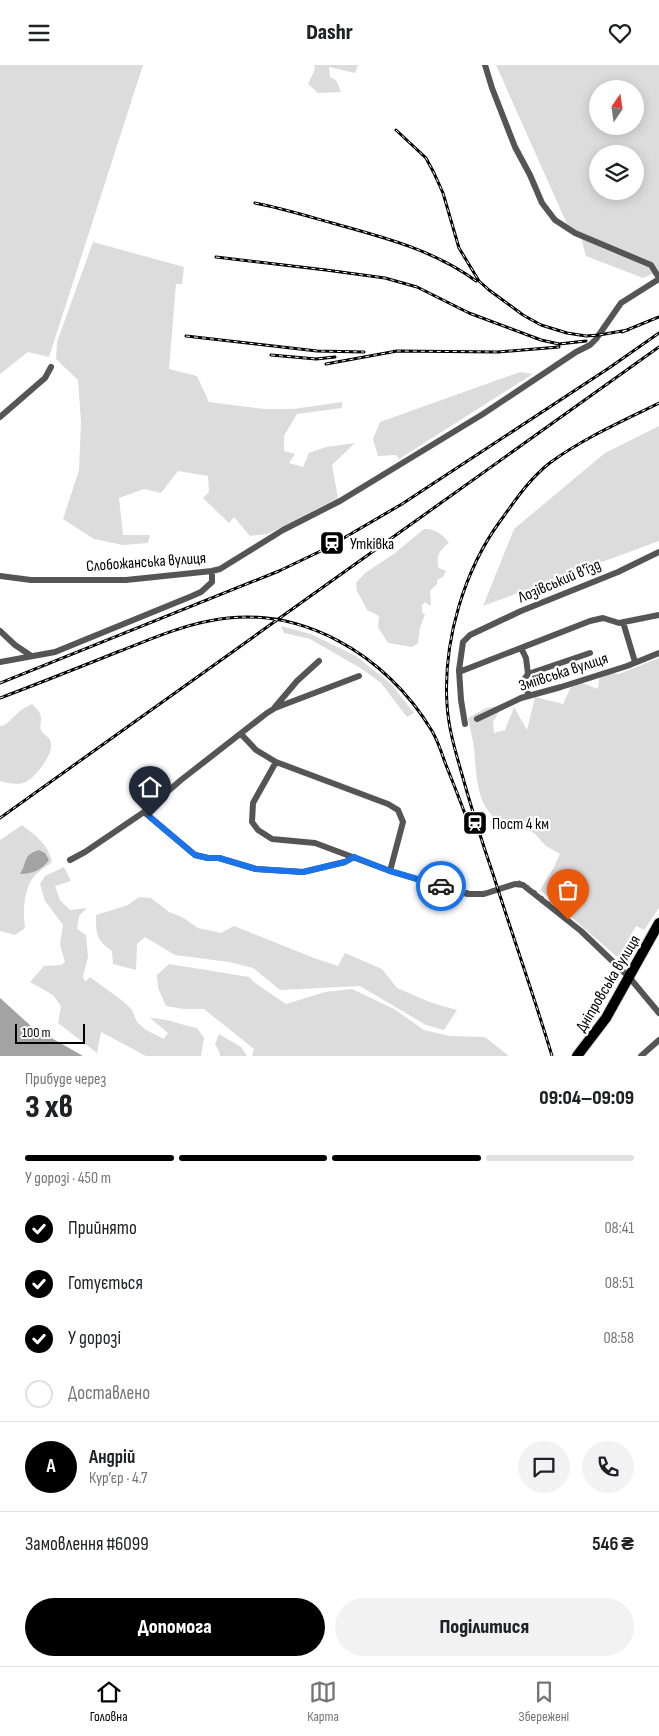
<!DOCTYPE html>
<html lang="uk">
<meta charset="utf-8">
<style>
:root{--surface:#fff;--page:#f2f2f2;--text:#202124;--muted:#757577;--line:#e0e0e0;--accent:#000}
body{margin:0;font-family:"Sofia Sans Condensed",sans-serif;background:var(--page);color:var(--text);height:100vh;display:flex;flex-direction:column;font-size:19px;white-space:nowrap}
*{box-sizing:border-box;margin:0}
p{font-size:16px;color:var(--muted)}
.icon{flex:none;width:28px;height:28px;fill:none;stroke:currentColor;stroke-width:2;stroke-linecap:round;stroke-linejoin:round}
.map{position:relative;height:991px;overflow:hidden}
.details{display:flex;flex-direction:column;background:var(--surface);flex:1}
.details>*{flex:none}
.needle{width:32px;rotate:13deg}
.fabs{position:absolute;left:589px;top:15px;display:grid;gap:10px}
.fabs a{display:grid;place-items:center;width:55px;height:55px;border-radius:50%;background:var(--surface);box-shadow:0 2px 12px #0003;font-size:25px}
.scale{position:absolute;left:15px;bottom:12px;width:70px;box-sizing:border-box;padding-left:5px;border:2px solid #000;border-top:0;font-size:14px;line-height:18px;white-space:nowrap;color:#000;-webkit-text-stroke:4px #fff;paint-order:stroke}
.pin{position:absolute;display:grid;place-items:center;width:42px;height:42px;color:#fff;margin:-51px -21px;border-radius:50% 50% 50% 0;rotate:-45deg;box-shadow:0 0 5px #0007}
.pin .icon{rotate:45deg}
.courier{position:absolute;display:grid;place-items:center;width:50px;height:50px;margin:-25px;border:4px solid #1a73e8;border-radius:50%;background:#fff;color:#222;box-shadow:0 1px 6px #0007}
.summary em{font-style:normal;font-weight:800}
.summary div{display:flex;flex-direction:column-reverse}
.summary{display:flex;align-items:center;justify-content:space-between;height:85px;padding:0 25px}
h1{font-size:32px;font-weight:800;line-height:38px}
.bar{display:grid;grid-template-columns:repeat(4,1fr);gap:8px 5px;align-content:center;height:60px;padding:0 25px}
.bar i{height:6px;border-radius:4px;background:var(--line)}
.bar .current{background:var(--accent)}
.bar p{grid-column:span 4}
.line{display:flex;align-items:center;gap:12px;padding:0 25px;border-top:1px solid var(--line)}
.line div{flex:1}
.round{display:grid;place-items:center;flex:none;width:52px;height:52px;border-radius:26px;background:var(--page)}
ol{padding:0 25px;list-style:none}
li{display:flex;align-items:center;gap:15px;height:55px}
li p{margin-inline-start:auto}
li .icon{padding:5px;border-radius:50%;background:var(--accent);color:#fff;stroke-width:4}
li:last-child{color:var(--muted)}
li i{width:28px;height:28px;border:2px solid var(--line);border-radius:50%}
.button{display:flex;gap:10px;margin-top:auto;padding:10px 25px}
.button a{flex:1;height:58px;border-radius:30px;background:var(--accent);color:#fff;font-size:20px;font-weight:800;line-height:58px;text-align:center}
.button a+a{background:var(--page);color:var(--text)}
header{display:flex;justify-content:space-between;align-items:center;height:65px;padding:0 25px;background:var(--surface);font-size:22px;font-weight:800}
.dock{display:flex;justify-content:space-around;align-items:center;height:70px;border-top:1px solid var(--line);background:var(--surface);font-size:14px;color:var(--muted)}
.dock a{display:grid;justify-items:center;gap:2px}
.dock .current{color:var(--accent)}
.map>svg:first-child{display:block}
.green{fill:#dcdcdc;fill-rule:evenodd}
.water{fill:#a3a3a3}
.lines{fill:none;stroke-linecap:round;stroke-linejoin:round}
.highway-casing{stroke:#dbdbdb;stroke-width:12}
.minor{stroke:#555;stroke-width:6}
.highway{stroke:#000;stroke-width:10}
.rail-casing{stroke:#000;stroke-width:3}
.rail{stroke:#fff;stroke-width:1;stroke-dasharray:4;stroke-linecap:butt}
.done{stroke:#595959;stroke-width:5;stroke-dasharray:0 9}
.route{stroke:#1a73e8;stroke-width:6}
.labels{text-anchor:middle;stroke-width:4.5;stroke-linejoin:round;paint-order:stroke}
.poi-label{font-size:16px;fill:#000;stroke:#fff;text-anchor:start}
.street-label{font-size:16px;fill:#000;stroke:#fff}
</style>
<header><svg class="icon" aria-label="menu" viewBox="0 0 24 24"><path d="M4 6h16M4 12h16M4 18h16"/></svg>Dashr<svg class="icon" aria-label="heart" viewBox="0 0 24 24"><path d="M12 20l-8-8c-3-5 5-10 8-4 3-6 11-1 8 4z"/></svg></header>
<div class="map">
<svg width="659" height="991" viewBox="0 0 659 991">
<rect width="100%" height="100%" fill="#fff"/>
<path class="green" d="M 0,0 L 143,0 L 49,292 L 28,287 L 0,309 Z
M 314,0 L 358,0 L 355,8 L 329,2 L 330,12 L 336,15 L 341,27 L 318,28 L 308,19 L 315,4 Z
M 496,0 L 659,0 L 659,206 L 643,213 L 586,191 L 581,172 L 571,168 ZM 598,24 L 635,24 L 635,61 L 598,61 ZM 598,89 L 635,89 L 635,126 L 598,126 Z
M 93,177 L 184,202 L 182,219 L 176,219 L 169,304 L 197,311 L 209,337 L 265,344 L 293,344 L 342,337 L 342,343 L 297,349 L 284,371 L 284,386 L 295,389 L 289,398 L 303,402 L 309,388 L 326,382 L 355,378 L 332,400 L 338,433 L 268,469 L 250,471 L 234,452 L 229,458 L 203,433 L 209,427 L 208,411 L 178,406 L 161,428 L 144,424 L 119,433 L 123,470 L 150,470 L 148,478 L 123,480 L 94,474 L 63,454 L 79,405 L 81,357 L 78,315 L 56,294 L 57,277 Z
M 520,307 L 533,309 L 399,394 L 396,390 L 378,391 L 373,374 L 380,357 Z
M 659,361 L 659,476 L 483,541 L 514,464 L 605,388 Z
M 424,464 C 434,463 443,469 449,478 C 440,484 435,492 439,503 L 446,506 L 443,512 L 437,515 L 437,519 L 430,526 L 431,539 L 430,541 L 425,537 L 422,540 L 422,548 L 425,549 L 420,563 L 418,578 L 412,582 L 388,578 L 378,562 L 379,551 L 367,545 L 357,526 L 356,518 L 365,508 L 395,488 Z
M 281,561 L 311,569 L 356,591 L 391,619 L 414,648 L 407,652 L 381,618 L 362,604 L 310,574 L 284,568 Z
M 659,593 L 659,843 L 644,865 L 636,861 L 619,891 L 616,891 L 540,825 L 554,802 L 560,789 L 546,781 L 534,768 L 525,764 L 513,761 L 492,765 L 490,758 L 492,750 C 476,736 476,703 474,684 C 473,674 470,663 468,653 L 486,643 L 503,640 L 493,657 L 494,668 L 505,665 L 514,642 L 527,665 L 535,632 L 563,639 L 574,615 L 598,624 L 600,607 L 619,609 Z
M 32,639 C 49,654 36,657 42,667 C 45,671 51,672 51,679 C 53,690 34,715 23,718 C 15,720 7,718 0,716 L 0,661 L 5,660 L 21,645 Z
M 22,760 C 35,770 49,780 52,797 C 47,801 41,805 36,809 C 23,823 23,846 25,863 L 15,870 L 0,866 L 0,775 Z
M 64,802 L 71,816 L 55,821 L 60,835 L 70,845 L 87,843 L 79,851 L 77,864 L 86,870 L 88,892 L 83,912 L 85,917 L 90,912 L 124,937 L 132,945 L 137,957 L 146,965 L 164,974 L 168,968 L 150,953 C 166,953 181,960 197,963 L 204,973 L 201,991 L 146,991 L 101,967 L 97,988 L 58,958 L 61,941 L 53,930 L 30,917 L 44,901 L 61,900 L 65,897 L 60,880 L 63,860 L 45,836 L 40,819 L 45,811 Z
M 139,832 L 151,833 L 169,847 L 182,852 L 198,863 L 221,868 L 234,861 L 314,893 L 338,901 L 345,888 L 382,904 L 397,923 L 432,938 L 457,945 L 444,965 L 426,960 L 360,921 L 280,925 L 253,903 L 229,897 L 175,890 L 145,872 L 137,879 L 136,905 L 113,899 L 112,886 C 96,875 96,868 96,850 L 128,840 Z
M 169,899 L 249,912 L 255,918 L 286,939 L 325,927 L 352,924 L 394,944 L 424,965 L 450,971 L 485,972 L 509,991 L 252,991 L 254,984 L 204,944 L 184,944 L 166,941 L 158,923 L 157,910 Z
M 219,969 L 241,982 L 247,991 L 220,991 L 219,986 L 215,979 Z"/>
<path class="water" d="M 39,785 L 45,788 L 49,795 C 42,805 32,809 20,809 C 28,797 22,790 39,785 Z
M 0,933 L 32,962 L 83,991 L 0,991 Z"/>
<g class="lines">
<defs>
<path id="highway" d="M 577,991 L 606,953 L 659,858"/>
</defs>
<use href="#highway" class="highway-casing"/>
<path class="minor" d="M 485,0 L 492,23 L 515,82 L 530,110 L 542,138 L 555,155 L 575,168 L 651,200 L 659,213
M 0,352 L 45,313 L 51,302
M 0,511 L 31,515 L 126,515 L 212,506 L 220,504 L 283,465 L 340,436 L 483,349 L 576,287 L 590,280 L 596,274 L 621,238 L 659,214
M 623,557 L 635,597
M 0,566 L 15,580 L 30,590
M 521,583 L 526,593 L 528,609 L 523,616 L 529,631
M 0,597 L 55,587 L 192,531 L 201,527 L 212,517 L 212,506
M 459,607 L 590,556 L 603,553 L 619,558 L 659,550
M 528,609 L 590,588
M 275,642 L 297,616 L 319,596
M 477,654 L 521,633 L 561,622 L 627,601 L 659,588
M 465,659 L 461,635 L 459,605 L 463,577 L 470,570 L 521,546 L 618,507 L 659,487
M 241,669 L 256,685 L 276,697 L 253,738 L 252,757 L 258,765 L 272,774 L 315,778 L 390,806 L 467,829 L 484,829 L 515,819 L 523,820 L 581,866 L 629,912 L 659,948
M 276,697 L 388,739 L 398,745 L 403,757 L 390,806
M 144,747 L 195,790 L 208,793 L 219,793 L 256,804 L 303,807 L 345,797 L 354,792
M 70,795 L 85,787 L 144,747 L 181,715 L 267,648 L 275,643 L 359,611
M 641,991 L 659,975"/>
<use href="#highway" class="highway"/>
<defs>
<path id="rail" d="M 396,65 L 426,93 L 434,108 L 443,128 L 459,183 L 479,216 L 489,225 L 523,250 L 541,260 L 567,268 L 586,271 L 599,270 L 628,265
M 255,138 C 281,143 307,151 332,158 C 383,172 434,185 476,216
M 216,192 L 326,205 L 385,213 L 417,222 L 469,248 L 541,275 L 559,279 L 586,276
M 622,267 L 659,252
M 186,271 L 317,286 L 364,287
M 271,290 L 316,294 L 335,292
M 326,299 L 397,286 L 498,287 L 559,282
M 0,618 L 279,506 L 325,484 L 402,439 L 609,303 L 659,268
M 0,633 C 40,618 80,602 120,586 C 149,575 178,562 209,556 C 299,537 387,590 432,666 C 438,676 442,689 446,700 C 454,720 462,740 469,760
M 0,753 L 659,282
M 552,991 C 534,931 513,872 494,812 C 482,777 471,742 461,706 C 455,685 448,661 447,639 C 443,576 464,505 501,455 C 516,434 531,412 551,397 C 584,373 623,356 659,338"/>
</defs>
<use href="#rail" class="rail-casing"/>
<use href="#rail" class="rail"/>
</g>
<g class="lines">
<path class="done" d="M 441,821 L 478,830 L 519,818 L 530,824 L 568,855"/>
<path class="route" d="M 150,752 L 195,790 L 208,793 L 219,793 L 256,804 L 303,807 L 345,797 L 354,792 L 390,806 L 441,821"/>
</g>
<defs>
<symbol id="station-square" viewBox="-11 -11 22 22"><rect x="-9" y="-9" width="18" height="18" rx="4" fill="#000" stroke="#fff"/><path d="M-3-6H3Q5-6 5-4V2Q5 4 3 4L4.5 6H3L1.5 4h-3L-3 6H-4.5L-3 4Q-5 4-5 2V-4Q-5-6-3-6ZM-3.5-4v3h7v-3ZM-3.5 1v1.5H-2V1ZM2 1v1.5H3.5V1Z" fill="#fff"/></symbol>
</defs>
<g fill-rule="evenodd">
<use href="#station-square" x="318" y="464" width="28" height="28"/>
<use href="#station-square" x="461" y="744" width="28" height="28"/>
</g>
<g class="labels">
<g class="poi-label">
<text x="350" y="484">Уткiвка</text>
<text x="492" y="764">Пост 4 км</text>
</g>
<g class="street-label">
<text transform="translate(146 496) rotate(-4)" y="6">Слобожанська вулиця</text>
<text transform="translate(559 515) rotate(-23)" y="6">Лозівський в'їзд</text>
<text transform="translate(563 606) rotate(-18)" y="6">Зміївська вулиця</text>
<text transform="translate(607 918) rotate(-59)" y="6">Дніпровська вулиця</text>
</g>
</g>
</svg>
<div class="fabs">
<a><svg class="needle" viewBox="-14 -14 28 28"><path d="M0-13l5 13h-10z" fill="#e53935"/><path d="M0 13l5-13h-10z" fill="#757577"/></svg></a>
<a><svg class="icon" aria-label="layers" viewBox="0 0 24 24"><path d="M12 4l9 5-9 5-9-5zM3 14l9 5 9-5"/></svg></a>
</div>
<div class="scale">100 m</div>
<div class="pin" style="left:568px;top:855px;background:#ea580c"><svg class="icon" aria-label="bag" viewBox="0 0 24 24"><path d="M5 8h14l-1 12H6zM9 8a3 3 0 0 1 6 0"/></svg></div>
<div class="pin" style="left:150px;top:752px;background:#1f2937"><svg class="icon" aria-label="home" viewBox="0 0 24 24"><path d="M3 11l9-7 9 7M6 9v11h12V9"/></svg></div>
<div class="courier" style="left:441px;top:821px"><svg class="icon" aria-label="car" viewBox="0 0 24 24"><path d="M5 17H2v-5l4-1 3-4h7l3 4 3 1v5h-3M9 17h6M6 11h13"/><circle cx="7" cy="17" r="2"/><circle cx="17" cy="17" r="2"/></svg></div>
</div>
<section class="details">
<div class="summary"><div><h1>3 хв</h1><p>Прибуде через</p></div><em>09:04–09:09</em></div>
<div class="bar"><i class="current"></i><i class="current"></i><i class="current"></i><i></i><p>У дорозі · 450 m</p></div>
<ol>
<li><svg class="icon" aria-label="check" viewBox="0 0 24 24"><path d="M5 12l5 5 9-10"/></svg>Прийнято<p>08:41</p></li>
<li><svg class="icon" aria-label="check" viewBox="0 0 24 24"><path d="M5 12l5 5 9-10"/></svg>Готується<p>08:51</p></li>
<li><svg class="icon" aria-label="check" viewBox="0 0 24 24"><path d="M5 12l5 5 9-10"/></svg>У дорозі<p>08:58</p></li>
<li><i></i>Доставлено</li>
</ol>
<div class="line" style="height:90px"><b class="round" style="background:var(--accent);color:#fff">А</b><div><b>Андрій</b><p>Кур’єр · 4.7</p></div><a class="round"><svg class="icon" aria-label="chat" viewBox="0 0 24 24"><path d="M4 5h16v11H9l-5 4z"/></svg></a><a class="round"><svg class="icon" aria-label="phone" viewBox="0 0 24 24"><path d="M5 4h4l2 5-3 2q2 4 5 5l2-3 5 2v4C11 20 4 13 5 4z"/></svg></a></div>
<div class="line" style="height:65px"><div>Замовлення #6099</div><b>546 ₴</b></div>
<div class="button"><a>Допомога</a><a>Поділитися</a></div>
</section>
<nav class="dock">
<a class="current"><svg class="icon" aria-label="home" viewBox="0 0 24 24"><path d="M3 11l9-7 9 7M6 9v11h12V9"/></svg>Головна</a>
<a><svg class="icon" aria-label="map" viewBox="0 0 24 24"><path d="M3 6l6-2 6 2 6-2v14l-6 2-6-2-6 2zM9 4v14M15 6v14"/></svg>Карта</a>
<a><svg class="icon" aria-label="saved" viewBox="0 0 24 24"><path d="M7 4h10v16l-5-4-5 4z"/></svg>Збережені</a>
</nav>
